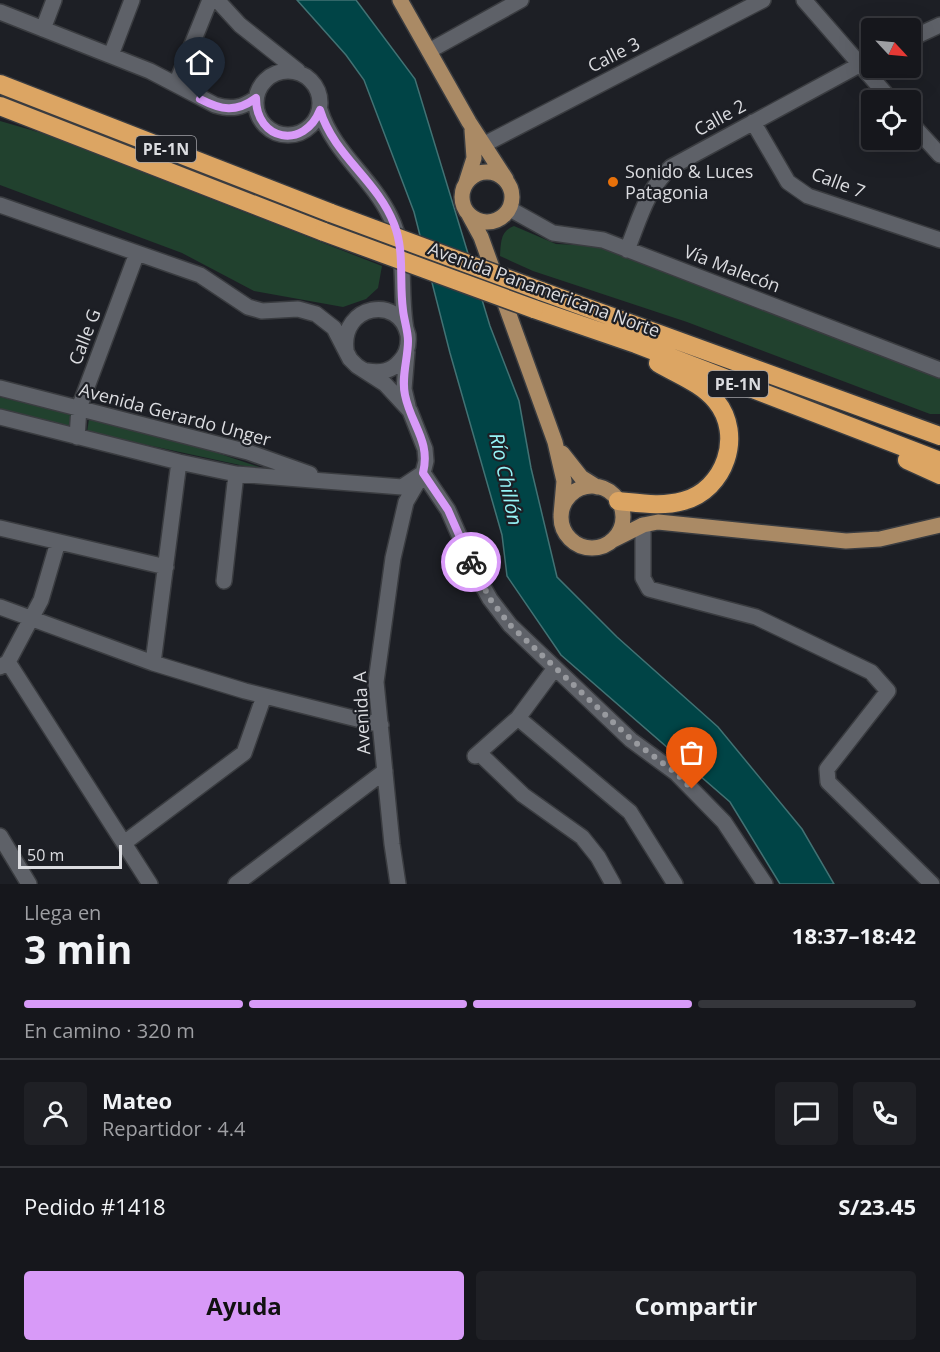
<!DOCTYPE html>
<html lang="es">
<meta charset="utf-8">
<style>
:root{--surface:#16171c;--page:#1f2025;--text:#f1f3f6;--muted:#9e9fa3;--line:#35363b;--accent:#d89af8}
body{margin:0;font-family:"Open Sans",sans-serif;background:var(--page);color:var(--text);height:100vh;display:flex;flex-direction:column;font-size:22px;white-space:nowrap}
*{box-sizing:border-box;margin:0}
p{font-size:20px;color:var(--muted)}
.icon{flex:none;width:33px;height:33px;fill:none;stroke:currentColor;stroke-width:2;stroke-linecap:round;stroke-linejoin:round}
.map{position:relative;height:884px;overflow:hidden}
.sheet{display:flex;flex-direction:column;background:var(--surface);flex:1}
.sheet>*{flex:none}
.needle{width:39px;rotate:116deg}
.fabs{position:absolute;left:861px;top:18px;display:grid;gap:12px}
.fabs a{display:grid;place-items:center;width:60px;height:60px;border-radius:6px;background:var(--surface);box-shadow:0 6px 24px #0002,0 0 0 2px var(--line);font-size:30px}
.scale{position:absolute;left:18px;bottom:15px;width:104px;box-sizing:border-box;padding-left:6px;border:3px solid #dbdce0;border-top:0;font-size:16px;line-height:21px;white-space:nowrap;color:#dbdce0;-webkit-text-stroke:4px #1d1f25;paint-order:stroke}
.pin{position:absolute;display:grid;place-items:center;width:51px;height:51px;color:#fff;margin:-62px -26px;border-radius:50% 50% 50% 0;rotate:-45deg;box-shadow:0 0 6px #0007}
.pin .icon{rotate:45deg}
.courier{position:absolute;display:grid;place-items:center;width:60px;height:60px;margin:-30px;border:4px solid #d89af8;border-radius:50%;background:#fff;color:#222;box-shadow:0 2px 8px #0007}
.summary em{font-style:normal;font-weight:700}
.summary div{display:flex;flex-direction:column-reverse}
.summary{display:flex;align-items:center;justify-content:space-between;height:102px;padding:0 24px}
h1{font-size:39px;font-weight:700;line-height:45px}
.bar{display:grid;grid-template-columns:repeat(4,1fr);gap:9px 6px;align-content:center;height:72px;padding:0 24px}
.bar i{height:8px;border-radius:4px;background:var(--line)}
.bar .active{background:var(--accent)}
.bar p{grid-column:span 4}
.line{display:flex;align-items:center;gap:15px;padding:0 24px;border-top:2px solid var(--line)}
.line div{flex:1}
.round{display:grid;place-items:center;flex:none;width:63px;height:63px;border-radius:6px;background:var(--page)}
.cta{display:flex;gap:12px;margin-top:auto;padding:12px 24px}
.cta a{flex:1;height:69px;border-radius:6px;background:var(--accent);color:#111;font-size:24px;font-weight:700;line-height:69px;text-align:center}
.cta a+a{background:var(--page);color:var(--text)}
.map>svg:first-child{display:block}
.green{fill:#21412e}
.water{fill:#004446;stroke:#427274;stroke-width:1.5}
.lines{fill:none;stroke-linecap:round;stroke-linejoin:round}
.minor-casing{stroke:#3a3c40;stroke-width:18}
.major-casing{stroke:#3a3c40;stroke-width:18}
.highway-casing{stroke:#3a3c40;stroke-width:21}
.minor{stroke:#5e6168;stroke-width:15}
.major{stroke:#aa8a65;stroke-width:15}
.highway{stroke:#dca563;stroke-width:18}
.highway-bridge-casing{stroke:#3a3c40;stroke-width:21;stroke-linecap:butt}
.highway-bridge{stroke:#dca563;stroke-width:18}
.done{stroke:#989a9f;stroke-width:6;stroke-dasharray:0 10.8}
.route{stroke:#d89af8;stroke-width:8}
.food-dot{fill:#e8710a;stroke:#1d1f25;stroke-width:2}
.labels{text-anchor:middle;stroke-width:4.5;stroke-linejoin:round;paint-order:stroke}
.shield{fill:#1d1f25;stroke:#a2a3a8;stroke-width:1.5}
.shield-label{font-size:16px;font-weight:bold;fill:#dbdce0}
.street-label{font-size:18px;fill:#dbdce0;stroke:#1d1f25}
.poi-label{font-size:18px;fill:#dbdce0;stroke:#1d1f25;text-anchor:start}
.water-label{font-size:20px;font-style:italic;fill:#95f3f6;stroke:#1d1f25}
</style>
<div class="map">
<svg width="940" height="884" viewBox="0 0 940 884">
<rect width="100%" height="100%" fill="#1d1f25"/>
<path class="green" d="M 0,121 L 45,134 L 382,266 L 378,288 L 366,299 L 343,307 L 254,291 L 182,253 L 0,185 Z
M 514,226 L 556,244 L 605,246 L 753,307 L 940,375 L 940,414 L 930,414 L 687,322 L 533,271 L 500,256 C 501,243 500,231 514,226 Z
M 0,397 L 72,414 L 68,429 L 0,412 Z
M 89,419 L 191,444 L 277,473 L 87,432 Z"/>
<path class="water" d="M 297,0 L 356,0 L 415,79 L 490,326 L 519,401 L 531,468 L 557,577 L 617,637 L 718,727 L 802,829 L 834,884 L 780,884 L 730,802 L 561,655 L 507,576 L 502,535 L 450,353 L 414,212 L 364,80 L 346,55 Z"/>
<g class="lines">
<defs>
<path id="minor" d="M 217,0 L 240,25 L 298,71
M 804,0 L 891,100
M 0,12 L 150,71 L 215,105 C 232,110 242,108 256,98
M 43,29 L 54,0
M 910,39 L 940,25
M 429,51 L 521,0
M 111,55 L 132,0
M256 103a32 32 0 1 1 64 0a32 32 0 1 1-64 0Z
M 176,84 L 210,0
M 320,110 C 333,152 371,177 390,216 C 408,250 399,292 406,329
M 753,122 L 788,182 L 808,196 L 940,240
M 910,122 L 940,155
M 483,145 L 763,0
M 0,205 L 200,275 L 248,307 L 262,311 L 298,309 L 316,314 L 334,328 L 350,359 L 357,366 L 385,384 L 410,411 L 425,449 L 426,461 L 423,473 L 406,502 L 393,558 L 376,682 L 392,844 L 398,884
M 510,209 L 553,233 L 603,240 L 940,370
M 627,250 C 640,218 646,191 671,167 L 872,58
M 346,349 C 341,305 399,294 408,335 C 409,345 407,354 400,361 C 391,372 380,373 367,371
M 407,352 L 404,389 L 408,406
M 0,388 L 248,452 L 310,474
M 0,417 L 179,462 L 236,474 L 402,487 L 420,475
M 77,437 L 79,408 L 137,253
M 423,473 L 448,510 L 476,574 L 490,599 L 510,625 L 631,740 L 676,773 L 724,822 L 765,884
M 643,525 L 643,578 L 649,589 L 756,617 L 871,672 L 888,691 L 827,769 L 828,782 L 932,884
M 0,528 L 166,567
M 224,581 L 236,474
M 0,607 L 153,663 L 245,691 L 381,725
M 8,662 L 150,884
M 153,663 L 179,462
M 0,667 L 8,662 L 41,600 L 58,542
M 518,718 L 630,812 L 675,884
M 479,753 L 523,795 L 582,837 L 598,857 L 613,884
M 475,756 L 518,718 L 555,668
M 0,836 L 29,884
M 124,843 L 244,753 L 264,696
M 236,884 L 385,771"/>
<path id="major" d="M 400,0 L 469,122 L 506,179
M462 197a25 25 0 1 1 50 0a25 25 0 1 1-50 0Z
M 466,183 L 474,158 L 472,130
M 469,215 L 481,237 L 555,442 L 564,481 L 561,515
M 562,453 L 581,477 L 597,487
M561 517a31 31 0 1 1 62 0a31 31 0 1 1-62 0Z
M 613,540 L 643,525 L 658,522 L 846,541 L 880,539 L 940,525"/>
<path id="highway" d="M 0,84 L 331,213
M 0,106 L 324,232
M 541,291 L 940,436
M 534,309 L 636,344 L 940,461
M 907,460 L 940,475
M 618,501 C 639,503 662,507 683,501 C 725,490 744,435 716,401 C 701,383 678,375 658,363"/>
</defs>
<use href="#minor" class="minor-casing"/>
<use href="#major" class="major-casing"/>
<use href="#highway" class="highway-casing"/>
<use href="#minor" class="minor"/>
<use href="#major" class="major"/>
<use href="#highway" class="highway"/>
<defs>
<path id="highway-bridge" d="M 331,213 L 541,291
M 324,232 L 534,309"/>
</defs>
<use href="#highway-bridge" class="highway-bridge-casing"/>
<use href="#highway-bridge" class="highway-bridge"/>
</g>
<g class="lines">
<path class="done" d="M 471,562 L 490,599 L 510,625 L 632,740 L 676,773 L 692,789"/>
<path class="route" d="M 200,99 C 221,110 236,113 256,98 C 256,141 304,150 320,110 C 334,156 377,180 394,224 C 405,251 399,281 403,310 C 404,320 408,331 408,341 C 408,359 401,377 405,395 C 411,425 431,441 423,473 L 448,510 L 471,562"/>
</g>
<circle class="food-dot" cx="613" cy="182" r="6"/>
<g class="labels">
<g class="shield">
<rect x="136" y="136" width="60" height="26" rx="4.5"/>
<rect x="708" y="371" width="60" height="26" rx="4.5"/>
</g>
<g class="shield-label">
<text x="166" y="155">PE-1N</text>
<text x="738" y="390">PE-1N</text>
</g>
<g class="street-label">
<text transform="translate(614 55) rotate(-27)" y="6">Calle 3</text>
<text transform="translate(720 118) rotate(-29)" y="6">Calle 2</text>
<text transform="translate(838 183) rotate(21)" y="6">Calle 7</text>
<text transform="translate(732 269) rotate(21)" y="6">Vía Malecón</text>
<text transform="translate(544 290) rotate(20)" y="6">Avenida Panamericana Norte</text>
<text transform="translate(85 337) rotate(-69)" y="6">Calle G</text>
<text transform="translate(175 415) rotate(15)" y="6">Avenida Gerardo Unger</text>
<text transform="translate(362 713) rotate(-93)" y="6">Avenida A</text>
</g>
<g class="poi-label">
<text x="625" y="178">Sonido &amp; Luces<tspan x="625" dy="21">Patagonia</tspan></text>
</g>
<g class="water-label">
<text transform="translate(506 479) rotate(78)" y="7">Río Chillón</text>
</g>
</g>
</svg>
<div class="fabs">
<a><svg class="needle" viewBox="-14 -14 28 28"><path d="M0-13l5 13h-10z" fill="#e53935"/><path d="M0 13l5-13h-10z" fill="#9e9fa3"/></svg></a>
<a><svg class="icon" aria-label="locate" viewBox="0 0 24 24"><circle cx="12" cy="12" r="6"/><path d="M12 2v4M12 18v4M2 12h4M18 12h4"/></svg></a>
</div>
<div class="scale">50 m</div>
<div class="pin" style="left:692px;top:789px;background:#ea580c"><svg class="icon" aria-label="bag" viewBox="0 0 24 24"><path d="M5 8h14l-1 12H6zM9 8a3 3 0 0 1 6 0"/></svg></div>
<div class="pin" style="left:200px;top:99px;background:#1f2937"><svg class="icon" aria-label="home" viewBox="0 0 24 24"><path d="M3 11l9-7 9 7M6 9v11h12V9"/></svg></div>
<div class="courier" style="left:471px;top:562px"><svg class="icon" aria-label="bike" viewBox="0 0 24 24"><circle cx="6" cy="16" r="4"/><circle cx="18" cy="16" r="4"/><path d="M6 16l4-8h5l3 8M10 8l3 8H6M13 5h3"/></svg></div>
</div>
<section class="sheet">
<div class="summary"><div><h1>3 min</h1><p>Llega en</p></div><em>18:37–18:42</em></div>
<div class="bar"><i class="active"></i><i class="active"></i><i class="active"></i><i></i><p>En camino · 320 m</p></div>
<div class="line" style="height:108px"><a class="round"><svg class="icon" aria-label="person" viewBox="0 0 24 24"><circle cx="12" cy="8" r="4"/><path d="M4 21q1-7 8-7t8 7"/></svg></a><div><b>Mateo</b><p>Repartidor · 4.4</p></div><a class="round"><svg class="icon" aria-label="chat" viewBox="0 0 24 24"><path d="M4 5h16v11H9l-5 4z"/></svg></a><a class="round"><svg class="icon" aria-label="phone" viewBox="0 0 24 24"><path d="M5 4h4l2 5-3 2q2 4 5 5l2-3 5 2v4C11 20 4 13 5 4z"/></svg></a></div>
<div class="line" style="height:78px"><div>Pedido #1418</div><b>S/23.45</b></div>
<div class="cta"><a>Ayuda</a><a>Compartir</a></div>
</section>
